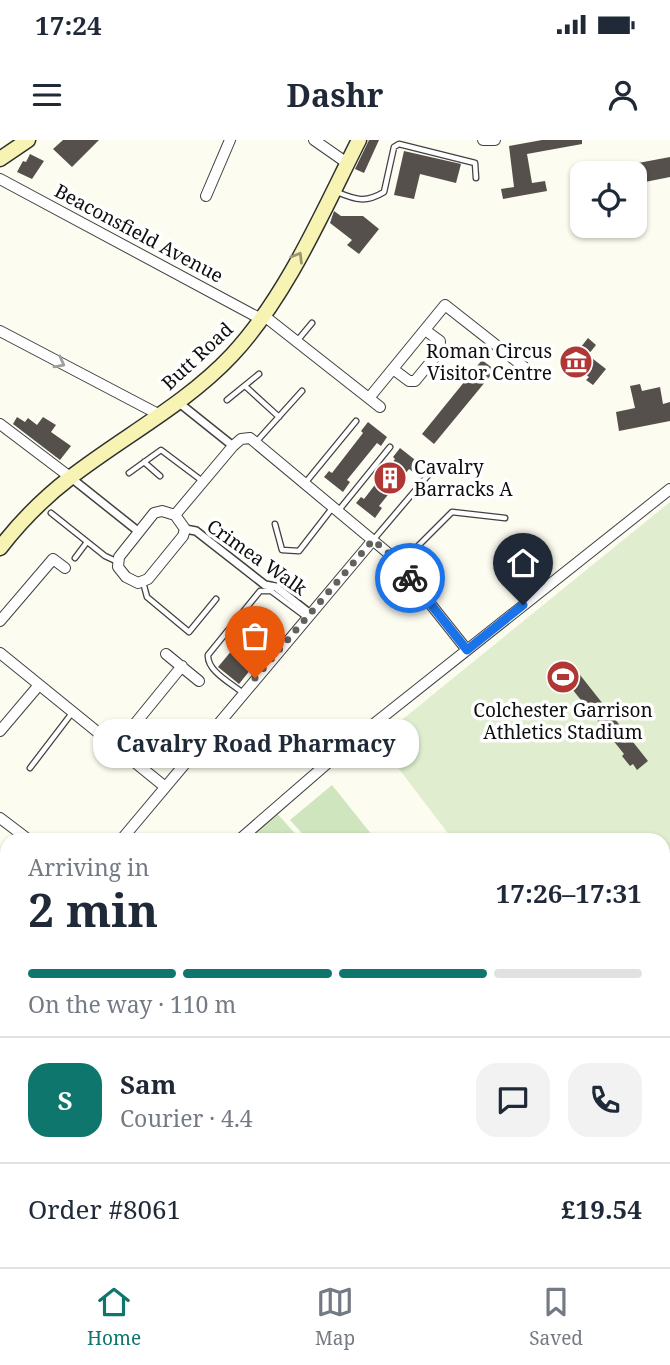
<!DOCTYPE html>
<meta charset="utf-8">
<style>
:root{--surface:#fff;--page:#f2f2f3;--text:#1f2937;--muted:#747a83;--line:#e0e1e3;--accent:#0f766e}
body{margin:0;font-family:"Noto Serif",serif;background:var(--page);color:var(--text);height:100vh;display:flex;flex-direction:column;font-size:26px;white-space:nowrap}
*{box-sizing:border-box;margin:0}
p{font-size:23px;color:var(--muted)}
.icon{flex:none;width:38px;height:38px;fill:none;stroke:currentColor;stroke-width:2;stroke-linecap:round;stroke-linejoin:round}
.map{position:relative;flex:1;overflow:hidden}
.panel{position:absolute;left:0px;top:693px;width:670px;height:434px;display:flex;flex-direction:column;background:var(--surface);border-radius:21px 21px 0 0;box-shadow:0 2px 5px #0004}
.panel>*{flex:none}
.fabs{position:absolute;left:570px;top:21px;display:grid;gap:14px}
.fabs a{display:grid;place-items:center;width:77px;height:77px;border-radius:14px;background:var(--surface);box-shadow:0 2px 5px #0004;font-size:35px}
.pin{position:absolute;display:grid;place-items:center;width:60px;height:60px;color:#fff;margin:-72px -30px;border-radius:50% 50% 50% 0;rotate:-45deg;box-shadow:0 0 7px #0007}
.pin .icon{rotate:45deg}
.courier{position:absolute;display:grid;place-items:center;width:70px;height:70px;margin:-35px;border:5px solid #1a73e8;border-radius:50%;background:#fff;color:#222;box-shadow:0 2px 9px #0007}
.bubble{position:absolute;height:49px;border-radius:21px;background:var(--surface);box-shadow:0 2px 5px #0004;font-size:23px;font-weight:700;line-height:49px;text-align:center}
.overview em{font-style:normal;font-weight:700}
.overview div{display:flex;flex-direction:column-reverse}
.overview{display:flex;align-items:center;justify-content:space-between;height:119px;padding:0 28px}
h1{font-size:46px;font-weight:700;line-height:52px}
.bar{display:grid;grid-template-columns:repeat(4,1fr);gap:10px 7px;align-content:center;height:84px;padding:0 28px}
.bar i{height:9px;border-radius:5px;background:var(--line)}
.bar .active{background:var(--accent)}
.bar p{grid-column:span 4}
.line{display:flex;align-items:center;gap:18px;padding:0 28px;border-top:2px solid var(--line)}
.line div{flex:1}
.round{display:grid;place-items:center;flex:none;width:74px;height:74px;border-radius:21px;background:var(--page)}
.status{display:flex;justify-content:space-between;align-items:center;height:49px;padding:0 35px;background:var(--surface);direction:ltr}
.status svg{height:19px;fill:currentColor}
header{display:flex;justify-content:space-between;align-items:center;height:91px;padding:0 28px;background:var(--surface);font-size:32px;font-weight:700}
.dock{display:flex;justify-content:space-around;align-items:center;height:98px;border-top:2px solid var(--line);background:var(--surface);font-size:19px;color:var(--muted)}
.dock a{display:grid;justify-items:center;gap:4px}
.dock .active{color:var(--accent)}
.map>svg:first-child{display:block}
.green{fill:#cfe5be}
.pitch{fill:#e0edcf}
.building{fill:#56504c}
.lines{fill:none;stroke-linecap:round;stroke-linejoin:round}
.service-casing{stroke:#414141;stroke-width:7}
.pedestrian-casing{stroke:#414141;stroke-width:10}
.minor-casing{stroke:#414141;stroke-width:12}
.secondary-casing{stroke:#303030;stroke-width:17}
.service{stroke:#fff;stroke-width:4.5}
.pedestrian{stroke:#fff;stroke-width:7}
.minor{stroke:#fff;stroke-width:10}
.secondary{stroke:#f7f4b3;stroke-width:14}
.oneway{stroke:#9a9871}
.oneway2{stroke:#9f9f9f}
.done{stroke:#62615d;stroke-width:7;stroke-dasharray:0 12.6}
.route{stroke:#1a73e8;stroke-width:9}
.labels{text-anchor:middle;stroke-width:7;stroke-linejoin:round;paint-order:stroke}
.street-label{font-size:19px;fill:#0e0e0e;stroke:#fff}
.poi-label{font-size:19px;fill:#0e0e0e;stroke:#fff;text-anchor:end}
</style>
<div class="status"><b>17:24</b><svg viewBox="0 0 49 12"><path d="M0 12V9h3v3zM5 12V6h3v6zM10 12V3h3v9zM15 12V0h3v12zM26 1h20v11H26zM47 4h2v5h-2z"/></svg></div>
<header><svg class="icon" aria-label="menu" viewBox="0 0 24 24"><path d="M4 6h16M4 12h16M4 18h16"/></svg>Dashr<svg class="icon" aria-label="person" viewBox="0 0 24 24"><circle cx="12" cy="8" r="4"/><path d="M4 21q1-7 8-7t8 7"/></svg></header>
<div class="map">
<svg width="670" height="1127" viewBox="0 0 670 1127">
<rect width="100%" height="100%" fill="#fdfcf1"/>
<path class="green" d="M 332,645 L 376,700 L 308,700 L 290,680 Z
M 273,669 L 301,700 L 237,700 Z
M 670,744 L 670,1127 L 51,1127 L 50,1120 L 663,1120 L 663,748 Z"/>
<path class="pitch" d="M 670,362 L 670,736 L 663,741 L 663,700 L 453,700 L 377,600 Z"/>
<path class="building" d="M 63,0 L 99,0 L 72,27 L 53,9 Z
M 369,0 L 379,0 L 364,33 L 355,29 Z
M 542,0 L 582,0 L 582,4 L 527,14 L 532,43 L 545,41 L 547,51 L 503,59 L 501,49 L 514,47 L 509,6 Z
M 404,11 L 461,24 L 456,43 L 420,34 L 414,59 L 394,55 Z
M 30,14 L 44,21 L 32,39 L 17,32 L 23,21 L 26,22 Z
M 670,17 L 670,37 L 635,44 L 635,33 L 606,33 L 606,29 Z
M 334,71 L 341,76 L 363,76 L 379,89 L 359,114 L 347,105 L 352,100 L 330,83 Z
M 588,198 L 596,205 L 588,215 L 606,229 L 593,245 L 586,240 L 589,237 L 575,226 L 572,229 L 563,221 L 573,209 L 577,212 Z
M 482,220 L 495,230 L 434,304 L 422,294 Z
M 640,244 L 642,251 L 660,247 L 663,264 L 670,262 L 670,281 L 619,291 L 616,272 L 635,268 L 630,246 Z
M 17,277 L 25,282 L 28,278 L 37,285 L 43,277 L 56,285 L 51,292 L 71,306 L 60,320 L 13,284 Z
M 368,282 L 387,297 L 381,306 L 377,303 L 347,340 L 350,342 L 343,352 L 324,337 L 329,331 L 332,333 L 363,293 L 361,291 Z
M 400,308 L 419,323 L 413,332 L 409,329 L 396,345 L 398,347 L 393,353 L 391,351 L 379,366 L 382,368 L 375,378 L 356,363 L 361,357 L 364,359 L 395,319 L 393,317 Z
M 262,474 L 282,490 L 239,544 L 218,527 Z
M 573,526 L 648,621 L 637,630 L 633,624 L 630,626 L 622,616 L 624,614 L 608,594 L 606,596 L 598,587 L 600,584 L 561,535 Z"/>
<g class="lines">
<defs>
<path id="service" d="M 337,52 C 356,60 366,63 384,52 L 394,7 L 399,4 L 475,23 L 476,38
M 297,201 L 312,183
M 245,246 L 279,277
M 227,260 L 259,234
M 257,301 L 302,251
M 144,322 L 160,336
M 129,333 L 161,310 L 201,340
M 306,342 L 356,281
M 339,370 L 390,307
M 51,373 L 105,416 L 118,422
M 275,384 L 282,410 L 299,411 L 333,367
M 374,399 L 430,333
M 75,418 L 87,402
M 400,424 L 452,372 L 505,378
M 143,442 L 147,457 L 189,492 L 216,459
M 243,553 C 231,543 207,531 208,515 L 260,451 L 271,451 L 306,477
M 30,628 L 72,573
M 0,734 L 7,739"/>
<path id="pedestrian" d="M 178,262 L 233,306
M 70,337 L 139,392
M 185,389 L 196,391 L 265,445 L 276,447 L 309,473"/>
<path id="minor" d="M 314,0 L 347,23
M 483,0 L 495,0
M 0,39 L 261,179
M 206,56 L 230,0
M 263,175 L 380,267
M 0,191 L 158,274
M 393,229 L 409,241 L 415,241 L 439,212 L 440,201 L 425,190
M 369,258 L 445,165 L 524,227
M 0,284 L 70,337
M 175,375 L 162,371 L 154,373 L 119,417 L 118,427 L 126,437 L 138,443 L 148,439 L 183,396 L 185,389 L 175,375 L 233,306 L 241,299 L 250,298 L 394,418 L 467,510
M 0,481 L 53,419 L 65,428
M 0,513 L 164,646
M 166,514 L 199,541
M 0,591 L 39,545
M 116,607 L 182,526
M 0,678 L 29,700
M 121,700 L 373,400
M 239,700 L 360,595 L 670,349
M 0,834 L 7,853
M 0,1012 L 7,1012
M 35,1120 L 35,1127"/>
<path id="secondary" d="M 0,19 L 28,0
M 0,408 C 20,382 45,357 71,337 C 124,296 186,264 232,215 C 287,156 323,71 359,0"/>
</defs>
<use href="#service" class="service-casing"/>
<use href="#pedestrian" class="pedestrian-casing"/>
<use href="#minor" class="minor-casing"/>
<use href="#secondary" class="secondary-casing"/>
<use href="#service" class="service"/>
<use href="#pedestrian" class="pedestrian"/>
<use href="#minor" class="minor"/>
<use href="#secondary" class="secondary"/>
</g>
<defs><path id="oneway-chevron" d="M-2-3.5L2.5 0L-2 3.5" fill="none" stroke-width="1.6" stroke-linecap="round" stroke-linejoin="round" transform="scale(1.75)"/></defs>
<use class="oneway" href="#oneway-chevron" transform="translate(298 117) rotate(-59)"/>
<use class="oneway2" href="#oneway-chevron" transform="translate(60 223) rotate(28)"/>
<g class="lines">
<path class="done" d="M 255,538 L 373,400 L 394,418 L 410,438"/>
<path class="route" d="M 410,438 L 467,510 L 523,465"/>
</g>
<defs>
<symbol id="museum-disc" viewBox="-11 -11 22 22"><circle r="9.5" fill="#b03734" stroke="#fff"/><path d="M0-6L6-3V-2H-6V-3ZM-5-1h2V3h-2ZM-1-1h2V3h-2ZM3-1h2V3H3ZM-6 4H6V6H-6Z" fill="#fff"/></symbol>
<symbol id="building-disc" viewBox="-11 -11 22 22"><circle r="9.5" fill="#b03734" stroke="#fff"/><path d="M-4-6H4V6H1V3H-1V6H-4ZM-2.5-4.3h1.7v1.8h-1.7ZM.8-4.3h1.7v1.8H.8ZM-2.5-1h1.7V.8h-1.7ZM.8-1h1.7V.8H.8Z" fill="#fff"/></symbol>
<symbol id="stadium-disc" viewBox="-11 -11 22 22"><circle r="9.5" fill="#b03734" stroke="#fff"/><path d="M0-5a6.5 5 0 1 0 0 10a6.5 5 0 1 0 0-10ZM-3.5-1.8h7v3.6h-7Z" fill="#fff"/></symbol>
</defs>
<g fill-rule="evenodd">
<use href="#museum-disc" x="557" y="203" width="38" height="38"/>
<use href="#building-disc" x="371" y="319" width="38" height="38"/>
<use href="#stadium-disc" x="544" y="518" width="38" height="38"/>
</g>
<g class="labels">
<g class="street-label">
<text transform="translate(139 93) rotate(28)" y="7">Beaconsfield Avenue</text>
<text transform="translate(197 216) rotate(-43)" y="7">Butt Road</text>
<text transform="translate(257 417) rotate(35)" y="7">Crimea Walk</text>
</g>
<g class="poi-label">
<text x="552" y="218">Roman Circus<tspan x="552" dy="22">Visitor Centre</tspan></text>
<text x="414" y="334" text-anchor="start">Cavalry<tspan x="414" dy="22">Barracks A</tspan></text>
<text x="563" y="577" text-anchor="middle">Colchester Garrison<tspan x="563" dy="22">Athletics Stadium</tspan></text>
</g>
</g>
</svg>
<div class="fabs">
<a><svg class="icon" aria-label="locate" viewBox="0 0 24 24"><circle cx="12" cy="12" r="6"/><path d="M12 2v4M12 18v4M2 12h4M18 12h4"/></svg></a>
</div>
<div class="pin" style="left:255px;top:538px;background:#ea580c"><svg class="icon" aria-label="bag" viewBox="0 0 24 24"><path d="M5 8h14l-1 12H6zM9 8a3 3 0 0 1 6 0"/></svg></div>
<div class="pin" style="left:523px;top:465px;background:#1f2937"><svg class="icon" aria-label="home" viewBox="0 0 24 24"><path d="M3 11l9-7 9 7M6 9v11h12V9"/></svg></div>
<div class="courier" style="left:410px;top:438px"><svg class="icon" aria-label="bike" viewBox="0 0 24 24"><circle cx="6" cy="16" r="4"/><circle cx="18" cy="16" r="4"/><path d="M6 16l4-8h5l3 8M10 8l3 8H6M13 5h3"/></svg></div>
<div class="bubble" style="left:93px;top:579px;width:326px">Cavalry Road Pharmacy</div>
<section class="panel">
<div class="overview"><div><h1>2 min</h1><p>Arriving in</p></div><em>17:26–17:31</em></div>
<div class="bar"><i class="active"></i><i class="active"></i><i class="active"></i><i></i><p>On the way · 110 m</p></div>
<div class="line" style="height:126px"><b class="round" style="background:var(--accent);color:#fff">S</b><div><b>Sam</b><p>Courier · 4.4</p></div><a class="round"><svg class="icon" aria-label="chat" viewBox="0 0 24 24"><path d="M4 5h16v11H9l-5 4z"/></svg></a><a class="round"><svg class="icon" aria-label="phone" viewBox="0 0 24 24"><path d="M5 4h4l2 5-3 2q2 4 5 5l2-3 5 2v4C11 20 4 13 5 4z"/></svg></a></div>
<div class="line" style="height:91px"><div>Order #8061</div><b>£19.54</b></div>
</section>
</div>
<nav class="dock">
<a class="active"><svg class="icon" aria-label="home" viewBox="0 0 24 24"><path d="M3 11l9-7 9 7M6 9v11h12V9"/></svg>Home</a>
<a><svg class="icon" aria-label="map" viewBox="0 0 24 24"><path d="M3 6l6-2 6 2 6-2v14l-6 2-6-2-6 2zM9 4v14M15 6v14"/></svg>Map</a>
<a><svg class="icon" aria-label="saved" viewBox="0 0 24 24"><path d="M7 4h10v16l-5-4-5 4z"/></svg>Saved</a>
</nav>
